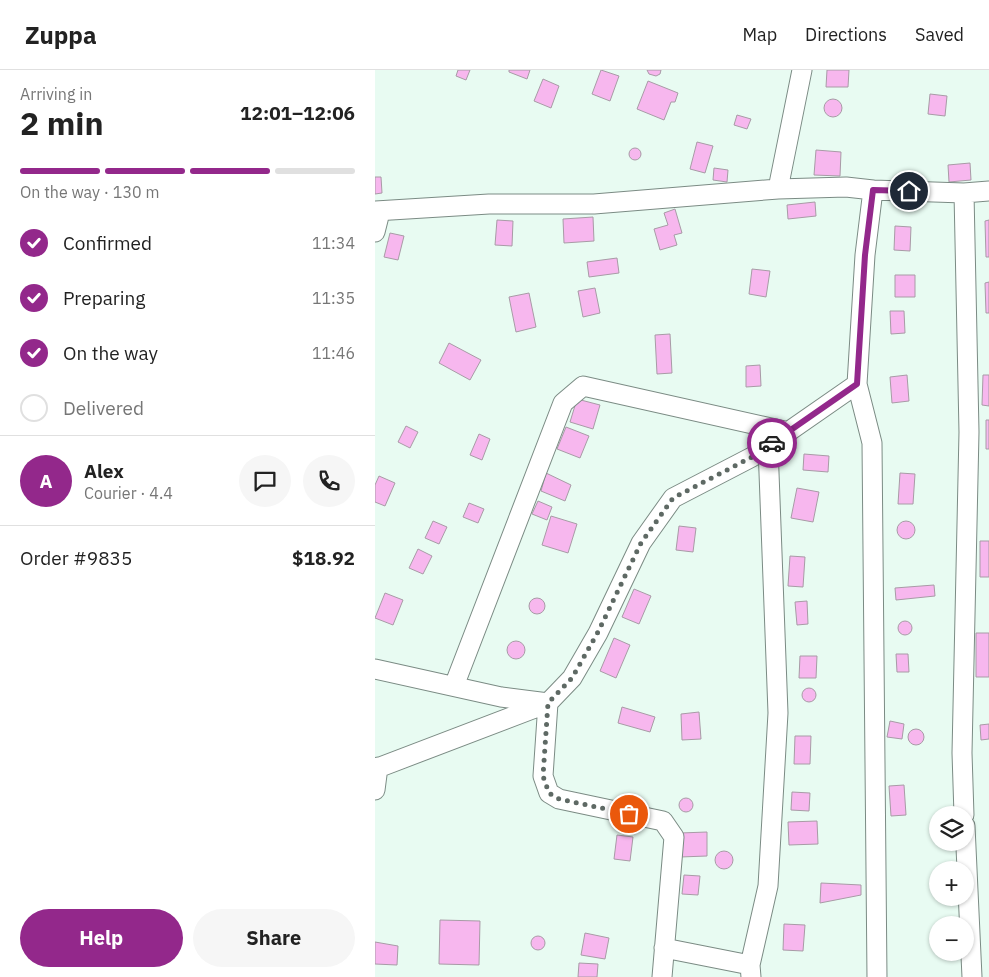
<!DOCTYPE html>
<meta charset="utf-8">
<style>
:root{--surface:#fff;--page:#f6f6f6;--text:#222;--muted:#767676;--line:#e0e0e0;--accent:#93288b}
body{margin:0;font-family:"IBM Plex Sans",sans-serif;background:var(--page);color:var(--text);height:100vh;display:flex;flex-direction:column;font-size:19px;white-space:nowrap}
*{box-sizing:border-box;margin:0}
p{font-size:16px;color:var(--muted)}
.icon{flex:none;width:28px;height:28px;fill:none;stroke:currentColor;stroke-width:2;stroke-linecap:round;stroke-linejoin:round}
.map{position:relative;flex:1;overflow:hidden}
.drawer{display:flex;flex-direction:column;background:var(--surface);width:375px}
.drawer>*{flex:none}
.tools{position:absolute;left:554px;top:736px;display:grid;gap:10px}
.tools a{display:grid;place-items:center;width:45px;height:45px;border-radius:50%;background:var(--surface);box-shadow:0 1px 4px #0004;font-size:25px}
.pin{position:absolute;display:grid;place-items:center;width:42px;height:42px;color:#fff;margin:-21px;border:2px solid #fff;border-radius:50%;box-shadow:0 1px 5px #0007}
.courier{position:absolute;display:grid;place-items:center;width:50px;height:50px;margin:-25px;border:4px solid #93288b;border-radius:50%;background:#fff;color:#222;box-shadow:0 1px 6px #0007}
.overview em{font-style:normal;font-weight:800}
.overview div{display:flex;flex-direction:column-reverse}
.overview{display:flex;align-items:center;justify-content:space-between;height:85px;padding:0 20px}
h1{font-size:32px;font-weight:800;line-height:38px}
.bar{display:grid;grid-template-columns:repeat(4,1fr);gap:8px 5px;align-content:center;height:60px;padding:0 20px}
.bar i{height:6px;border-radius:4px;background:var(--line)}
.bar .selected{background:var(--accent)}
.bar p{grid-column:span 4}
.line{display:flex;align-items:center;gap:12px;padding:0 20px;border-top:1px solid var(--line)}
.line div{flex:1}
.round{display:grid;place-items:center;flex:none;width:52px;height:52px;border-radius:26px;background:var(--page)}
ol{padding:0 20px;list-style:none}
li{display:flex;align-items:center;gap:15px;height:55px}
li p{margin-inline-start:auto}
li .icon{padding:5px;border-radius:50%;background:var(--accent);color:#fff;stroke-width:4}
li:last-child{color:var(--muted)}
li i{width:28px;height:28px;border:2px solid var(--line);border-radius:50%}
.action{display:flex;gap:10px;margin-top:auto;padding:10px 20px}
.action a{flex:1;height:58px;border-radius:30px;background:var(--accent);color:#fff;font-size:20px;font-weight:800;line-height:58px;text-align:center}
.action a+a{background:var(--page);color:var(--text)}
header{display:flex;align-items:center;gap:30px;box-sizing:border-box;height:70px;padding:0 25px;background:var(--surface);border-bottom:1px solid var(--line)}
header strong{font-size:24px}
nav{display:flex;gap:28px;margin-inline-start:auto;font-size:18px}
main{display:flex;flex:1;min-height:0}
.map>svg:first-child{display:block}
.building{fill:#f7b7ee;stroke:#a89ba6}
.lines{fill:none;stroke-linecap:round;stroke-linejoin:round}
.street-casing{stroke:#7b8b84;stroke-width:21}
.street{stroke:#fff;stroke-width:19}
.done{stroke:#5e6964;stroke-width:5;stroke-dasharray:0 9}
.route{stroke:#93288b;stroke-width:6}
</style>
<header>
<strong>Zuppa</strong>
<nav><a>Map</a><a>Directions</a><a>Saved</a></nav>
</header>
<main>
<section class="drawer">
<div class="overview"><div><h1>2 min</h1><p>Arriving in</p></div><em>12:01–12:06</em></div>
<div class="bar"><i class="selected"></i><i class="selected"></i><i class="selected"></i><i></i><p>On the way · 130 m</p></div>
<ol>
<li><svg class="icon" aria-label="check" viewBox="0 0 24 24"><path d="M5 12l5 5 9-10"/></svg>Confirmed<p>11:34</p></li>
<li><svg class="icon" aria-label="check" viewBox="0 0 24 24"><path d="M5 12l5 5 9-10"/></svg>Preparing<p>11:35</p></li>
<li><svg class="icon" aria-label="check" viewBox="0 0 24 24"><path d="M5 12l5 5 9-10"/></svg>On the way<p>11:46</p></li>
<li><i></i>Delivered</li>
</ol>
<div class="line" style="height:90px"><b class="round" style="background:var(--accent);color:#fff">A</b><div><b>Alex</b><p>Courier · 4.4</p></div><a class="round"><svg class="icon" aria-label="chat" viewBox="0 0 24 24"><path d="M4 5h16v11H9l-5 4z"/></svg></a><a class="round"><svg class="icon" aria-label="phone" viewBox="0 0 24 24"><path d="M5 4h4l2 5-3 2q2 4 5 5l2-3 5 2v4C11 20 4 13 5 4z"/></svg></a></div>
<div class="line" style="height:65px"><div>Order #9835</div><b>$18.92</b></div>
<div class="action"><a>Help</a><a>Share</a></div>
</section>
<div class="map">
<svg width="614" height="907" viewBox="0 0 614 907">
<rect width="100%" height="100%" fill="#e8fbf2"/>
<path class="building" d="M 83,0 L 95,0 L 91,10 L 81,6 Z
M 134,0 L 155,0 L 152,9 L 134,2 Z
M 226,0 L 244,6 L 235,31 L 217,24 Z
M 272,0 L 286,0 L 285,4 L 281,6 L 274,4 Z
M 452,0 L 474,0 L 473,17 L 451,17 Z
M 168,9 L 184,16 L 176,38 L 159,31 Z
M 273,11 L 303,23 L 300,32 L 296,32 L 289,50 L 262,39 Z
M 555,24 L 572,26 L 570,46 L 553,44 Z
M449 38a9 9 0 1 1 18 0a9 9 0 1 1-18 0Z
M 362,45 L 376,49 L 372,59 L 359,55 Z
M 322,72 L 338,76 L 330,103 L 315,99 Z
M254 84a6 6 0 1 1 12 0a6 6 0 1 1-12 0Z
M 441,80 L 466,82 L 465,106 L 439,105 Z
M 595,93 L 596,110 L 574,112 L 573,95 Z
M 339,98 L 353,100 L 352,112 L 338,110 Z
M 0,107 L 6,107 L 7,123 L 0,124 Z
M 440,132 L 441,146 L 413,149 L 412,135 Z
M 300,139 L 307,163 L 299,165 L 302,175 L 285,180 L 279,159 L 293,155 L 289,143 Z
M 218,147 L 219,171 L 189,173 L 188,149 Z
M 122,150 L 138,151 L 137,176 L 120,175 Z
M 614,150 L 614,187 L 611,187 L 610,151 Z
M 520,156 L 536,157 L 535,181 L 519,180 Z
M 15,163 L 29,166 L 23,190 L 9,187 Z
M 242,188 L 244,203 L 214,207 L 212,192 Z
M 377,199 L 395,201 L 391,227 L 374,224 Z
M 520,205 L 540,205 L 540,227 L 520,227 Z
M 614,212 L 614,243 L 611,243 L 610,213 Z
M 220,218 L 225,243 L 208,247 L 203,221 Z
M 154,223 L 161,257 L 141,262 L 134,227 Z
M 515,241 L 529,241 L 530,263 L 516,264 Z
M 295,264 L 297,303 L 282,304 L 280,265 Z
M 74,273 L 106,290 L 95,310 L 64,293 Z
M 385,295 L 386,316 L 371,317 L 371,296 Z
M 532,305 L 534,331 L 517,333 L 515,307 Z
M 608,305 L 614,305 L 614,336 L 607,335 Z
M 202,329 L 225,335 L 218,359 L 195,352 Z
M 611,350 L 614,350 L 614,379 L 611,379 Z
M 31,356 L 43,362 L 35,378 L 23,372 Z
M 191,357 L 214,366 L 205,388 L 182,379 Z
M 104,364 L 115,369 L 107,390 L 95,385 Z
M 429,384 L 454,386 L 453,402 L 428,400 Z
M 171,403 L 196,415 L 190,431 L 166,421 Z
M 525,403 L 540,404 L 538,434 L 523,434 Z
M 4,406 L 20,413 L 10,436 L 0,432 L 0,415 Z
M 422,418 L 444,422 L 438,452 L 416,448 Z
M 163,431 L 177,437 L 172,450 L 157,444 Z
M 94,433 L 109,439 L 103,453 L 88,447 Z
M 176,446 L 202,454 L 193,483 L 167,475 Z
M522 460a9 9 0 1 1 18 0a9 9 0 1 1-18 0Z
M 58,451 L 72,457 L 64,474 L 50,468 Z
M 304,456 L 321,458 L 318,482 L 301,480 Z
M 605,471 L 614,471 L 614,507 L 605,507 Z
M 43,479 L 57,486 L 48,504 L 34,498 Z
M 415,486 L 430,487 L 428,517 L 413,516 Z
M 559,515 L 560,526 L 521,530 L 520,518 Z
M 259,519 L 276,526 L 264,554 L 247,547 Z
M 10,523 L 28,530 L 18,555 L 0,548 Z
M154 536a8 8 0 1 1 16 0a8 8 0 1 1-16 0Z
M 432,531 L 433,554 L 422,555 L 420,532 Z
M523 558a7 7 0 1 1 14 0a7 7 0 1 1-14 0Z
M 601,563 L 614,563 L 614,607 L 601,607 Z
M 239,568 L 255,575 L 241,608 L 225,601 Z
M132 580a9 9 0 1 1 18 0a9 9 0 1 1-18 0Z
M 521,584 L 533,584 L 534,602 L 522,602 Z
M 425,586 L 442,586 L 441,608 L 424,608 Z
M427 625a7 7 0 1 1 14 0a7 7 0 1 1-14 0Z
M 247,637 L 280,647 L 275,662 L 243,653 Z
M 324,642 L 326,669 L 307,670 L 306,644 Z
M 515,651 L 529,654 L 527,669 L 512,667 Z
M 614,654 L 614,669 L 606,670 L 605,655 Z
M533 667a8 8 0 1 1 16 0a8 8 0 1 1-16 0Z
M 420,666 L 436,666 L 435,694 L 419,694 Z
M 529,715 L 531,745 L 516,746 L 514,716 Z
M 417,722 L 435,723 L 434,741 L 416,740 Z
M304 735a7 7 0 1 1 14 0a7 7 0 1 1-14 0Z
M 442,751 L 443,774 L 414,775 L 413,752 Z
M 332,762 L 332,786 L 305,787 L 305,763 Z
M 242,765 L 258,767 L 255,791 L 239,789 Z
M340 790a9 9 0 1 1 18 0a9 9 0 1 1-18 0Z
M 309,805 L 325,806 L 323,825 L 307,824 Z
M 446,813 L 486,815 L 486,825 L 445,833 Z
M 65,850 L 105,851 L 104,895 L 64,894 Z
M 409,854 L 430,855 L 428,881 L 408,880 Z
M 210,863 L 234,868 L 230,889 L 206,885 Z
M156 873a7 7 0 1 1 14 0a7 7 0 1 1-14 0Z
M 0,872 L 23,876 L 22,895 L 0,894 Z
M 204,893 L 223,894 L 222,907 L 203,907 Z"/>
<g class="lines">
<defs>
<path id="street" d="M 403,119 L 427,0
M 589,123 L 594,362 L 587,683 L 589,745
M 0,141 L 114,134 L 219,134 L 403,119 L 471,117 L 498,120 L 589,123 L 614,121
M 0,162 L 5,142
M 482,314 L 497,373 L 502,907
M 0,599 L 126,627 L 173,633 L 197,608 L 223,563 L 266,473 L 298,428 L 377,387 L 482,314 L 490,185 L 498,120
M 79,616 L 188,333 L 208,316 L 414,362
M 0,699 L 173,633 L 168,706 L 174,723 L 184,729 L 288,751 L 299,767 L 287,907
M 0,720 L 3,697
M 590,756 L 597,907
M 289,878 L 375,895
M 376,907 L 375,895 L 393,816 L 403,643 L 393,376"/>
</defs>
<use href="#street" class="street-casing"/>
<use href="#street" class="street"/>
</g>
<g class="lines">
<path class="done" d="M 254,744 L 184,729 L 174,723 L 168,706 L 173,633 L 197,608 L 223,562 L 266,473 L 298,428 L 377,387 L 397,373"/>
<path class="route" d="M 397,373 L 482,314 L 490,185 L 498,120 L 534,121"/>
</g>
</svg>
<div class="tools">
<a><svg class="icon" aria-label="layers" viewBox="0 0 24 24"><path d="M12 4l9 5-9 5-9-5zM3 14l9 5 9-5"/></svg></a>
<a>+</a>
<a>−</a>
</div>
<div class="pin" style="left:254px;top:744px;background:#ea580c"><svg class="icon" aria-label="bag" viewBox="0 0 24 24"><path d="M5 8h14l-1 12H6zM9 8a3 3 0 0 1 6 0"/></svg></div>
<div class="pin" style="left:534px;top:121px;background:#1f2937"><svg class="icon" aria-label="home" viewBox="0 0 24 24"><path d="M3 11l9-7 9 7M6 9v11h12V9"/></svg></div>
<div class="courier" style="left:397px;top:373px"><svg class="icon" aria-label="car" viewBox="0 0 24 24"><path d="M5 17H2v-5l4-1 3-4h7l3 4 3 1v5h-3M9 17h6M6 11h13"/><circle cx="7" cy="17" r="2"/><circle cx="17" cy="17" r="2"/></svg></div>
</div>
</main>
